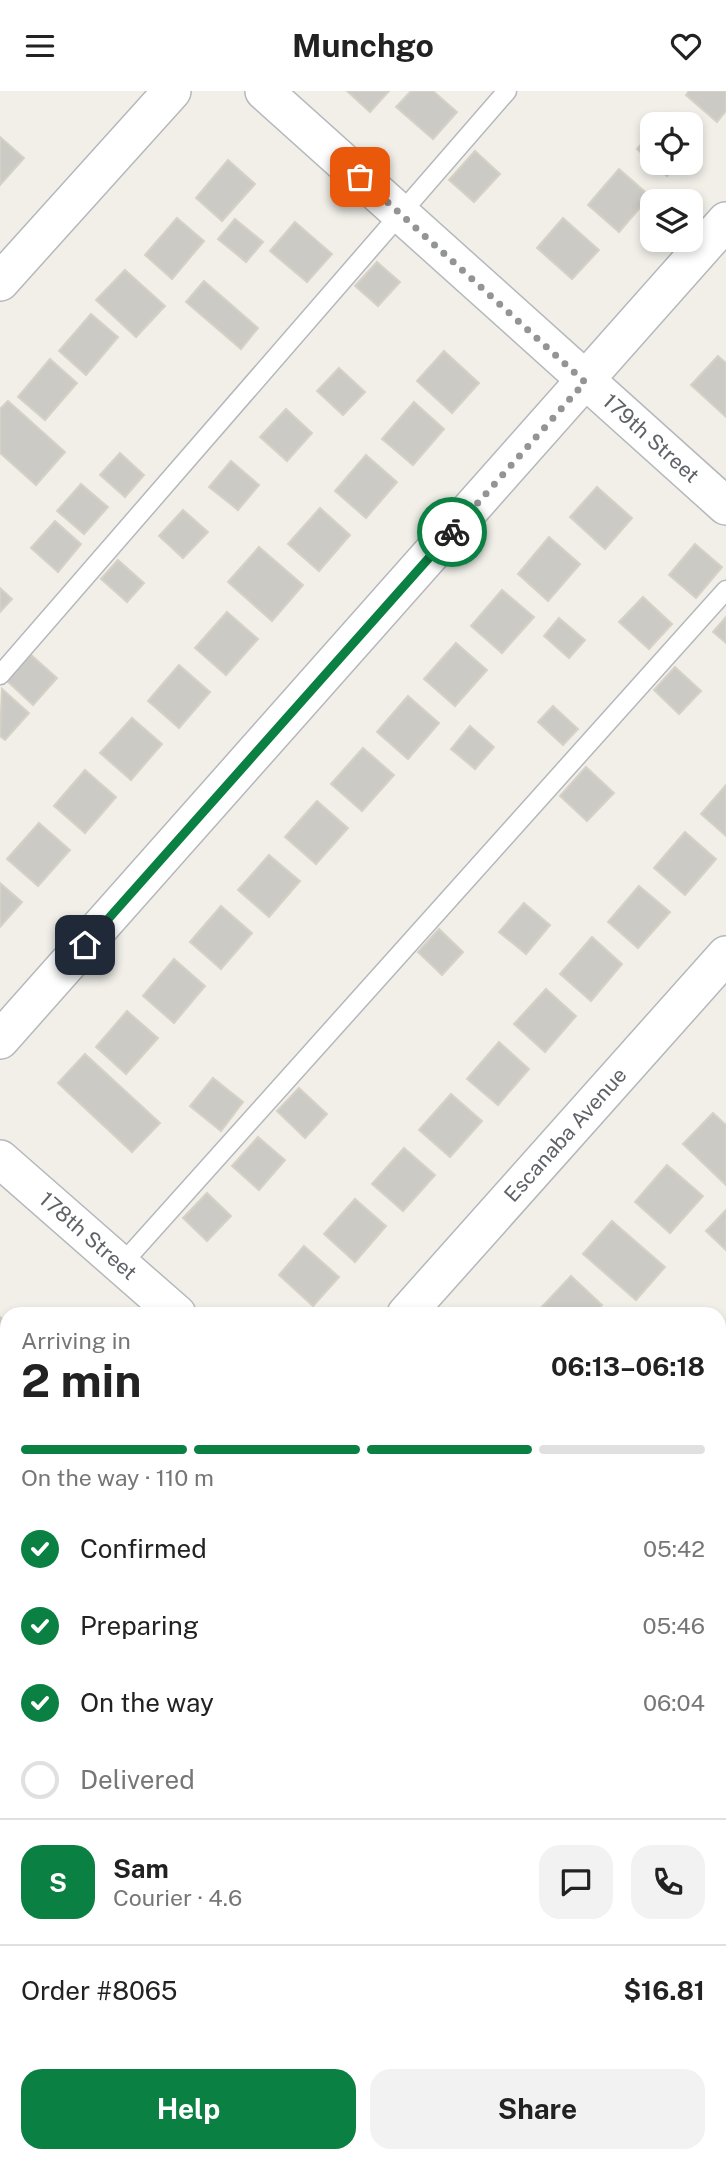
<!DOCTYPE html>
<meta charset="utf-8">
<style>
:root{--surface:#fff;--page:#f2f2f2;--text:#222;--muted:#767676;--line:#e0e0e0;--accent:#0b8043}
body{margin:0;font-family:"Public Sans",sans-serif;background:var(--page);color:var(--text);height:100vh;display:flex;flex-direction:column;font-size:26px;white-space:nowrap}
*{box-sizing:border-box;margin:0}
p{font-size:23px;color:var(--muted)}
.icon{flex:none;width:38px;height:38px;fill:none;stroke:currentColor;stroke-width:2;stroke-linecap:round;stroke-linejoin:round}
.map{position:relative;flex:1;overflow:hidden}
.details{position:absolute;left:0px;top:1216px;width:726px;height:856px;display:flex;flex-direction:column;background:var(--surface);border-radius:21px 21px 0 0;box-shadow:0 4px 10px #0003}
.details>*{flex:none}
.tools{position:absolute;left:640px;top:21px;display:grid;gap:14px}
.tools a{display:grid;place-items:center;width:63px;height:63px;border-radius:14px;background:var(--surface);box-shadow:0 4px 10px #0003;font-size:35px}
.pin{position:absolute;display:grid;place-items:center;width:60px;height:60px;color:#fff;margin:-30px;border-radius:14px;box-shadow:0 4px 10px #0006}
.courier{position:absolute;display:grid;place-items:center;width:70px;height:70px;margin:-35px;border:5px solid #0b8043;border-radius:50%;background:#fff;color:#222;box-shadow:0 2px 9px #0007}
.head em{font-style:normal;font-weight:700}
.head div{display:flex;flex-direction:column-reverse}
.head{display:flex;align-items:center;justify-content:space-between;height:119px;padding:0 21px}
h1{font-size:46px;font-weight:700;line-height:52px}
.bar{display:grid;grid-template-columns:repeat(4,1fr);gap:10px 7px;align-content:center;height:84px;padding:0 21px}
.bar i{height:9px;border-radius:5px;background:var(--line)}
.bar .on{background:var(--accent)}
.bar p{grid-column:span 4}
.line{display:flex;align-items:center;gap:18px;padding:0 21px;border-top:2px solid var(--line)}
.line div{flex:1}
.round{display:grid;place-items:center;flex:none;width:74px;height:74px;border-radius:21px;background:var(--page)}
ol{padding:0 21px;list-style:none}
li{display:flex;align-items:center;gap:21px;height:77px}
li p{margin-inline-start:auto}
li .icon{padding:7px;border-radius:50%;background:var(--accent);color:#fff;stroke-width:4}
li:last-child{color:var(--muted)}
li i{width:38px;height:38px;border:4px solid var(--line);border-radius:50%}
.primary-button{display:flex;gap:14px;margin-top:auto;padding:14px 21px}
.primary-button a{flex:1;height:80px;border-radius:21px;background:var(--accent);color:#fff;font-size:28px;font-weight:700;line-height:80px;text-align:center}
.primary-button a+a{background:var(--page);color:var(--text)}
header{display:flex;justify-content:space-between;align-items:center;height:91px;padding:0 21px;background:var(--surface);font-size:32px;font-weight:700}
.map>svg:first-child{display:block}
.building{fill:#cccac5;stroke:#d6d1c6;stroke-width:2}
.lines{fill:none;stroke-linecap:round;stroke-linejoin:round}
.lane-casing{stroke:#b5b8bc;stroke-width:21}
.street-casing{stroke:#b5b8bc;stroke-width:40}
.lane{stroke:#fff;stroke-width:18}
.street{stroke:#fff;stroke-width:37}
.done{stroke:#929495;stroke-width:7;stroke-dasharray:0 12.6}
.route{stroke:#0b8043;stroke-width:9}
.labels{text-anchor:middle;stroke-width:5;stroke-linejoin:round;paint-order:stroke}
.street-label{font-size:21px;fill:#5f6368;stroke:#fff}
</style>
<header><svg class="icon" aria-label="menu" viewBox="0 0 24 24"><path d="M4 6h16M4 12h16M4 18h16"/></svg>Munchgo<svg class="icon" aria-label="heart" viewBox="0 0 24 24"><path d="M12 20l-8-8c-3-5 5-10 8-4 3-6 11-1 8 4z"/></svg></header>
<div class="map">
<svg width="726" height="2071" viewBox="0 0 726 2071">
<rect width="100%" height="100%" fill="#f1efe8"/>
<path class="building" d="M 347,0 L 389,0 L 370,21 Z
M 411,0 L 433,0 L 457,21 L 433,48 L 396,16 Z
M 689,0 L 726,0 L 726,20 L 717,31 L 686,4 Z
M 668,22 L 681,33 L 658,33 Z
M 653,40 L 653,72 L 679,72 L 667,85 L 637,58 Z
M 0,46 L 24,67 L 0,94 Z
M 475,60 L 500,83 L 474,111 L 449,89 Z
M 228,69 L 255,93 L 222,130 L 196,107 Z
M 619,78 L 650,105 L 619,141 L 588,114 Z
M 177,127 L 204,150 L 172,188 L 145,164 Z
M 563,127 L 599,159 L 572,188 L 537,157 Z
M 235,128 L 263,151 L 246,171 L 218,148 Z
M 295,131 L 332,163 L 307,191 L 270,160 Z
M 377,171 L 400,191 L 378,215 L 355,195 Z
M 125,179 L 165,215 L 136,246 L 96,209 Z
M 204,190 L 258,237 L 241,258 L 186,211 Z
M 91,223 L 118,246 L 86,284 L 59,260 Z
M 444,260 L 479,292 L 452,322 L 417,290 Z
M 718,265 L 726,272 L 726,326 L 691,294 Z
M 50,268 L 77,292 L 45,329 L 18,306 Z
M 339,277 L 365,301 L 343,324 L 317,300 Z
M 8,310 L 65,361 L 36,394 L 0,362 L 0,318 Z
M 414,311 L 444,338 L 413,374 L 382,348 Z
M 286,318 L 312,342 L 287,370 L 260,346 Z
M 120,362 L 144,384 L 125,406 L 100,384 Z
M 366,364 L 397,391 L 366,427 L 335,400 Z
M 231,370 L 259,394 L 238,419 L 209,396 Z
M 81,393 L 108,416 L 84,443 L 57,420 Z
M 597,396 L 632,427 L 605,458 L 570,426 Z
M 320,417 L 350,444 L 319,480 L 288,453 Z
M 183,419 L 208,441 L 183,467 L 159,445 Z
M 55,430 L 81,453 L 58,481 L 31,457 Z
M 549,446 L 580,473 L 548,510 L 518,483 Z
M 695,453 L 722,476 L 696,507 L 669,484 Z
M 259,456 L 303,494 L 272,530 L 228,491 Z
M 118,469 L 144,492 L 127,511 L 101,488 Z
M 0,497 L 12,508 L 0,521 Z
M 502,499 L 534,526 L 502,562 L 471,535 Z
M 643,506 L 672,533 L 649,558 L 619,531 Z
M 227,521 L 258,548 L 226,584 L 195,557 Z
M 726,526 L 726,552 L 713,541 Z
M 559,527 L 585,549 L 569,567 L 544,545 Z
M 456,552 L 487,579 L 455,615 L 424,588 Z
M 30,563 L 57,587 L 33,614 L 7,590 Z
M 179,574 L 210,601 L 179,637 L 148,610 Z
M 675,576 L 701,600 L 679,623 L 654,599 Z
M 2,598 L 29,622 L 5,649 L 0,645 Z
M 408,605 L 439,632 L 408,668 L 377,641 Z
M 553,615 L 578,638 L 563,654 L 538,631 Z
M 132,627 L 162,653 L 131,689 L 100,662 Z
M 470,635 L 494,656 L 475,678 L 451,658 Z
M 363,657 L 394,684 L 362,720 L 331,693 Z
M 586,676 L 614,702 L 587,730 L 560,705 Z
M 85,679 L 116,706 L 85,742 L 54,715 Z
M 726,694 L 726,745 L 701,723 Z
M 317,710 L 348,737 L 316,773 L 285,746 Z
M 39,732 L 70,759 L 38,795 L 7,768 Z
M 685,741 L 716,768 L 685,804 L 654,777 Z
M 269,764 L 300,790 L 269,826 L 238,799 Z
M 0,792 L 22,811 L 0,836 Z
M 639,795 L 670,821 L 638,857 L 608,831 Z
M 524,812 L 550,834 L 526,863 L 499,841 Z
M 221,815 L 252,842 L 221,878 L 190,851 Z
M 439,838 L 463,861 L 442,884 L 418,861 Z
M 592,846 L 622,873 L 591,910 L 560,883 Z
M 174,868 L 205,895 L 174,932 L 143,905 Z
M 546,898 L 576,925 L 545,961 L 514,933 Z
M 127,920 L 158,947 L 126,983 L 96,956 Z
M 499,951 L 529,978 L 498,1014 L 467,988 Z
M 85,963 L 160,1032 L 132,1061 L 58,992 Z
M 213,987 L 243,1011 L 221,1040 L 190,1015 Z
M 299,997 L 327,1023 L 305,1047 L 277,1020 Z
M 451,1003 L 482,1030 L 450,1066 L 419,1039 Z
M 713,1022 L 726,1034 L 726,1094 L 683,1053 Z
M 258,1046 L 285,1069 L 259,1099 L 232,1075 Z
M 404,1057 L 435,1084 L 403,1120 L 372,1093 Z
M 667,1074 L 703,1105 L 670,1142 L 635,1111 Z
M 207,1102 L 231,1125 L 207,1150 L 183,1127 Z
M 355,1108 L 386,1135 L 355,1171 L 324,1143 Z
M 726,1119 L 726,1159 L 706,1140 Z
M 612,1130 L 665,1176 L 636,1209 L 583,1163 Z
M 304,1155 L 339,1186 L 313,1215 L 279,1184 Z
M 571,1185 L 602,1214 L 593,1223 L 540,1223 L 537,1221 Z
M 0,1226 L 7,1232 L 7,1249 L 0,1257 Z
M 7,1264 L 7,1304 L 0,1298 L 0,1272 Z
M 719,1296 L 726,1303 L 726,1326 L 719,1334 Z
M 0,1326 L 7,1332 L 7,1355 L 0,1364 Z
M 726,1432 L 726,1488 L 719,1482 L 719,1440 Z
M 7,1476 L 7,1551 L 0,1545 L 0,1484 Z
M 0,1830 L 7,1836 L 7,1876 L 4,1879 L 7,1882 L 7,1913 L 0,1921 Z
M 6,1945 L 7,1946 L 7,2002 L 0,1996 L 0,1952 Z
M 719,1962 L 726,1968 L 726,2071 L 652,2071 L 651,2065 L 719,2065 Z
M 105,2065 L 129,2065 L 136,2071 L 99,2071 Z
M 155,2065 L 221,2065 L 215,2071 L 162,2071 Z"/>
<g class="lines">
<defs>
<path id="lane" d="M 0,584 L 507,0
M 121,1174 L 726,499
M 584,2065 L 590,2071
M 416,2071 L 421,2065
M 537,2071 L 543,2065"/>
<g id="street">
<path id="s1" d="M 264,0 L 726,415"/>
<path d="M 0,191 L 172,0"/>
<path d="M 0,949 L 726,130"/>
<path id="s2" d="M 0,1068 L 177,1223"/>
<path id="s3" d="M 406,1223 L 726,864"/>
<path d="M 719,1632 L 726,1625"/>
<path d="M 0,1671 L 7,1663"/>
<path d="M 719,1705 L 726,1711"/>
<path d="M 295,2071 L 300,2065"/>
</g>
</defs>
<use href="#lane" class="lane-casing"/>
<use href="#street" class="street-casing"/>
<use href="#lane" class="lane"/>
<use href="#street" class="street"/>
</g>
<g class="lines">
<path class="done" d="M 360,86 L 585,291 L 452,441"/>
<path class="route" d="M 85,854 L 452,441"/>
</g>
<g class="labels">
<g class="street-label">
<text dy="7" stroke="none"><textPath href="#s1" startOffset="520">179th Street</textPath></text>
<text dy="7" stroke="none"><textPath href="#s3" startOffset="240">Escanaba Avenue</textPath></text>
<text dy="7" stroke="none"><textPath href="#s2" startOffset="117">178th Street</textPath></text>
</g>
</g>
</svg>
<div class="tools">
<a><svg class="icon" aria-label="locate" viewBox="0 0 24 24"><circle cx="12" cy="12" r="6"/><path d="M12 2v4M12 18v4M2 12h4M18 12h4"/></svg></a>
<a><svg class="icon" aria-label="layers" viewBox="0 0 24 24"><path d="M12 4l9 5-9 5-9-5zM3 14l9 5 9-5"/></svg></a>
</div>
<div class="pin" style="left:360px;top:86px;background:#ea580c"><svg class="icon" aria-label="bag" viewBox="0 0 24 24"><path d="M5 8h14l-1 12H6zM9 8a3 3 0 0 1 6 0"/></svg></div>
<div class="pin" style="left:85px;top:854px;background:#1f2937"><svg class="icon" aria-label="home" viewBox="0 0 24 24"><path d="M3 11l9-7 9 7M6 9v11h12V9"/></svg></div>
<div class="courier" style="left:452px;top:441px"><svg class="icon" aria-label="bike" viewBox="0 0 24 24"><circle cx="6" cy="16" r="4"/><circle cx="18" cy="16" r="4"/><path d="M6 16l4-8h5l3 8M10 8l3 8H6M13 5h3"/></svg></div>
<section class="details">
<div class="head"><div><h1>2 min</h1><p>Arriving in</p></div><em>06:13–06:18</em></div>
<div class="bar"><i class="on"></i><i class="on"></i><i class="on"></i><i></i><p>On the way · 110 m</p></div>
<ol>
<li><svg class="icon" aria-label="check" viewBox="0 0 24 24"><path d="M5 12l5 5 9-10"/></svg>Confirmed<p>05:42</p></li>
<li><svg class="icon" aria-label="check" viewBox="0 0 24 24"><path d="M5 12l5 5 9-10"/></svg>Preparing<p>05:46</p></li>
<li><svg class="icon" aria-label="check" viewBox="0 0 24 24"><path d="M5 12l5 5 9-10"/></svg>On the way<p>06:04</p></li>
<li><i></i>Delivered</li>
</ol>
<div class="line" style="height:126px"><b class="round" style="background:var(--accent);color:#fff">S</b><div><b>Sam</b><p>Courier · 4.6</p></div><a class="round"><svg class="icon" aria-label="chat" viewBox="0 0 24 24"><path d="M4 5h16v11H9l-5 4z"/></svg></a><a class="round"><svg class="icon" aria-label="phone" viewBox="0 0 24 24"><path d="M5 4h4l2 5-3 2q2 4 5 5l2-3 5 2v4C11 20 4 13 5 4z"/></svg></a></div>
<div class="line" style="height:91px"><div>Order #8065</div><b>$16.81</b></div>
<div class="primary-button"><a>Help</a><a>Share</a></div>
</section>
</div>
